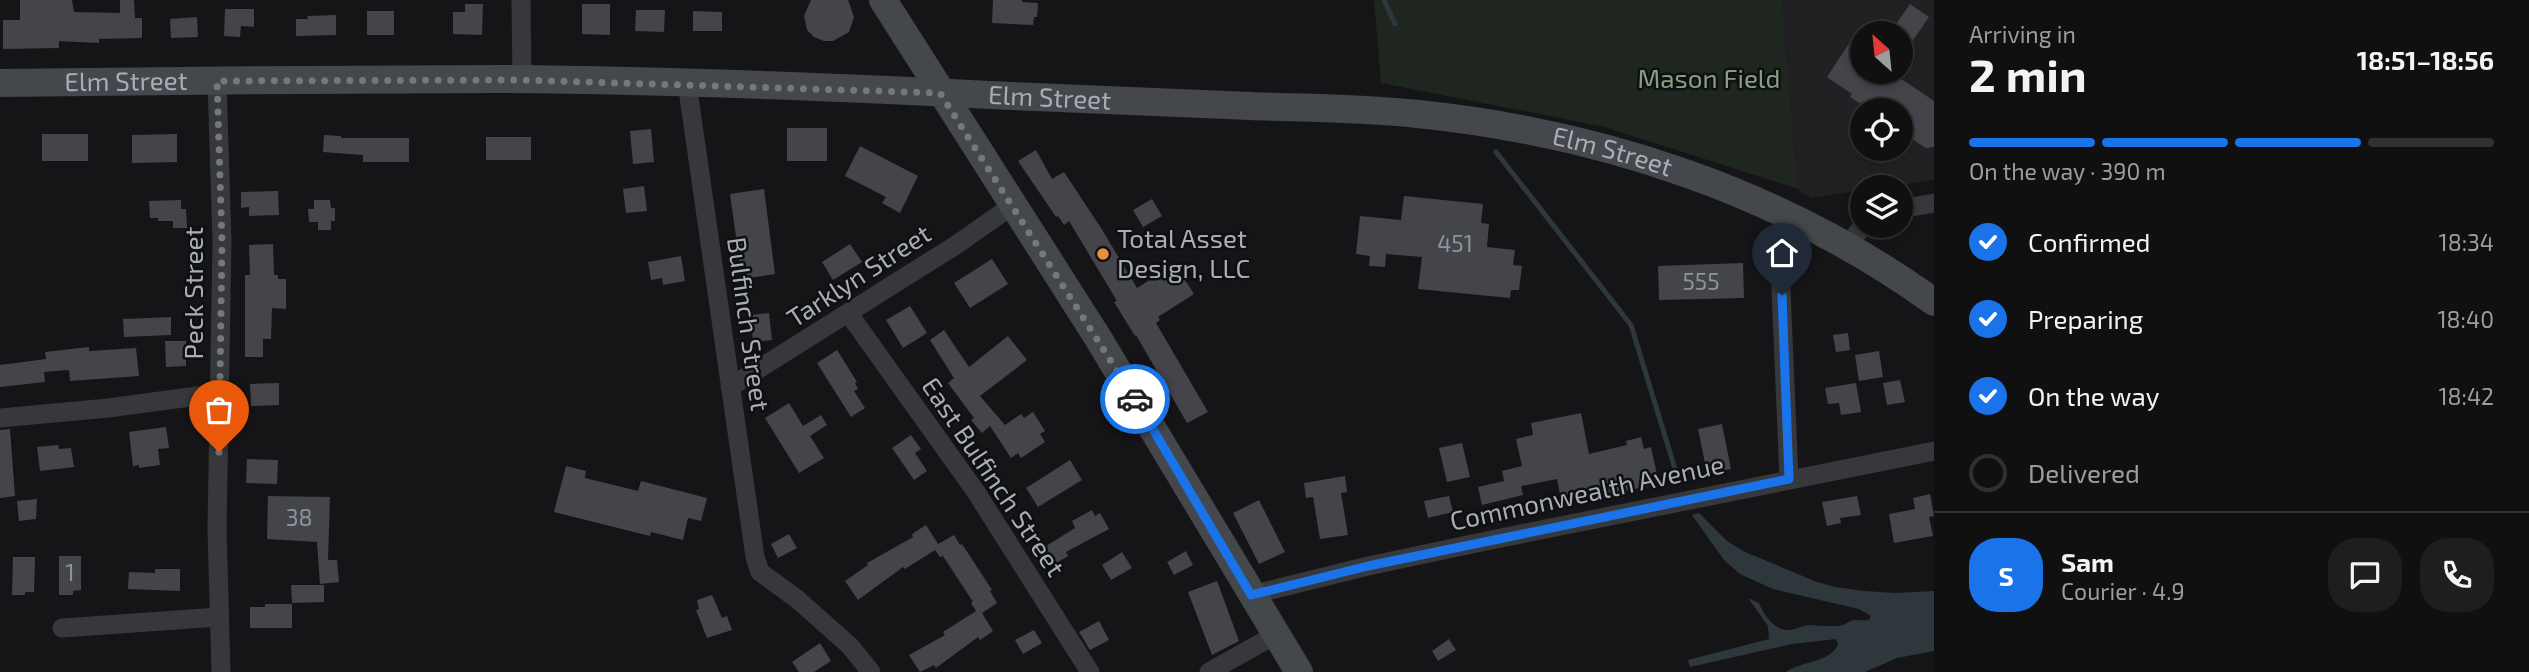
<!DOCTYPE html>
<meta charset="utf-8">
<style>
:root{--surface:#101011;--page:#1e1e1f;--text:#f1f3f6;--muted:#9c9d9f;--line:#303031;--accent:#1a73e8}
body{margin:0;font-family:"Exo 2",sans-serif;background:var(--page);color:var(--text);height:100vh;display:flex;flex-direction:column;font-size:26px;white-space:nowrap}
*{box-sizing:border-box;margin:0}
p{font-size:23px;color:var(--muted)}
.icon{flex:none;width:38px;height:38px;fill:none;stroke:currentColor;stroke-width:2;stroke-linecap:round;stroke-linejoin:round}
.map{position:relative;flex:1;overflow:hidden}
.sheet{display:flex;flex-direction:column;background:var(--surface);width:595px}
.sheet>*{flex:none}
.needle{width:46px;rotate:333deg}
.buttons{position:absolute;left:1850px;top:21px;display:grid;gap:14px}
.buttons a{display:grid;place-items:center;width:63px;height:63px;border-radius:50%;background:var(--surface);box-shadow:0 4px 10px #0003,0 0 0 2px var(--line);font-size:35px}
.pin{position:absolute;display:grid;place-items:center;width:60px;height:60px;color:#fff;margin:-72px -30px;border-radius:50% 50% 50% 0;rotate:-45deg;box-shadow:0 0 7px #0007}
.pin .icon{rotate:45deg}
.courier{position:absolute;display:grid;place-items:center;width:70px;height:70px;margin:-35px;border:5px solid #1a73e8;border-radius:50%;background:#fff;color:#222;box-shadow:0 2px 9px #0007}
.summary em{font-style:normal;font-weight:700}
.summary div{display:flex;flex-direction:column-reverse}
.summary{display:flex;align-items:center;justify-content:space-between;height:119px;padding:0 35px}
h1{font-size:46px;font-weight:700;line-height:52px}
.bar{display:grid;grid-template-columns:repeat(4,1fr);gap:10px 7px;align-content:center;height:84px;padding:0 35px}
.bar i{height:9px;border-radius:5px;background:var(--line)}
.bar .active{background:var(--accent)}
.bar p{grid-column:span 4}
.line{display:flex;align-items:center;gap:18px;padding:0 35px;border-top:2px solid var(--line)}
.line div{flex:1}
.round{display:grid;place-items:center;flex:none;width:74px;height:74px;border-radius:28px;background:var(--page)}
ol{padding:0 35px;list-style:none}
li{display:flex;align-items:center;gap:21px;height:77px}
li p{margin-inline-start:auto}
li .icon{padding:7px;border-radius:50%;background:var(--accent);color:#fff;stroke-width:4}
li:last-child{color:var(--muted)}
li i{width:38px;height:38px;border:4px solid var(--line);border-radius:50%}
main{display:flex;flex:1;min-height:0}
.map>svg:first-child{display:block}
.built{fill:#212124;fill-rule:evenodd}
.green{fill:#1f261f}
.water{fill:#2e383c}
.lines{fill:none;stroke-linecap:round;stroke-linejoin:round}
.stream{stroke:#2e383c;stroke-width:5}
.building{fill:#44454a}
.street{stroke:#36383b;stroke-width:19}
.secondary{stroke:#44474b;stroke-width:28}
.done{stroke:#74787e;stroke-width:7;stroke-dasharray:0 12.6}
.route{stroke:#1a73e8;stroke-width:9}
.poi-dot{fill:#e8903b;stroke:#101012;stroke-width:2.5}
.labels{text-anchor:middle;stroke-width:5;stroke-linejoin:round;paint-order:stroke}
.number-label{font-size:23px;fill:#8e949b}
.park-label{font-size:26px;fill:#83a07f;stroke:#101012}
.street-label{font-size:26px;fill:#a7aeb6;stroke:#101012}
.poi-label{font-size:26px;fill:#a7aeb6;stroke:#101012;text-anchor:start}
</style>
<main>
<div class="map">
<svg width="1934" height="672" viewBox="0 0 1934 672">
<rect width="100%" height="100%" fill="#151517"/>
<path class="built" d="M 1782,0 L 1934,0 L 1934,180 L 1884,187 L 1862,187 L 1862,190 L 1811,198 L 1798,189 ZM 1862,33 L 1900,33 L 1900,72 L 1862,72 ZM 1862,110 L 1900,110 L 1900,149 L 1862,149 Z"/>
<path class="green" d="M 1374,0 L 1782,0 L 1798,189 L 1605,127 L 1381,83 Z"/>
<path class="water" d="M 1699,513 L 1727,541 L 1745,552 L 1817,582 L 1835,587 L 1864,591 L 1895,593 L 1934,591 L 1934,651 L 1897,658 L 1865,672 L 1786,672 C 1800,661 1831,663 1838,644 L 1836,639 L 1792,644 L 1690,667 L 1688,660 L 1769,639 L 1768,626 L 1748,598 L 1759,603 C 1763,612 1769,623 1779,628 C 1791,634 1800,625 1811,625 C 1820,626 1836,627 1843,625 C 1845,624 1851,621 1853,620 C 1859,620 1863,621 1869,620 L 1871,616 L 1859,609 L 1773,589 L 1740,574 L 1724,560 L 1692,515 Z"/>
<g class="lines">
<path class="stream" d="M 1384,0 L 1395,24
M 1496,152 L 1631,325 L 1679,482"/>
</g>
<path class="building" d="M 20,0 L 72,0 L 74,12 L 120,13 L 120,0 L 134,0 L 135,18 L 142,18 L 142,38 L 99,39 L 99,43 L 59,41 L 59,48 L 3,49 L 3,20 L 20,20 Z
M 811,0 L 848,0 L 854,17 L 849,32 L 833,41 L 824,41 L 814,37 L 807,30 L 804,16 Z
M 993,0 L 1022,0 L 1022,2 L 1038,3 L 1037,17 L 1034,17 L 1033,25 L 992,23 Z
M 465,4 L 483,4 L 482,35 L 453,34 L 453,12 L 465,12 Z
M 582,4 L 610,4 L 610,35 L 582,34 Z
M 1910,4 L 1929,17 L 1900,59 L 1900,33 L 1890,33 Z
M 225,9 L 254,9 L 254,27 L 241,26 L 240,37 L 224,36 Z
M 636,10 L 665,10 L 664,32 L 635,31 Z
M 367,11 L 394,11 L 394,35 L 367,35 Z
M 693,11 L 722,12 L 722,31 L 693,31 Z
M 336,15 L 336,35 L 296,36 L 296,19 L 308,19 L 307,16 Z
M 197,17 L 198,37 L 171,38 L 170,19 Z
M 1852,39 L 1862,45 L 1862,72 L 1891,72 L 1934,101 L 1934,147 L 1926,148 L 1900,131 L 1900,110 L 1870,110 L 1850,97 L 1852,94 L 1827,77 Z
M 787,128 L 827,128 L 827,161 L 787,161 Z
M 651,129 L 654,162 L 633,164 L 630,131 Z
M 42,134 L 88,134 L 88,161 L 42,161 Z
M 177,134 L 177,162 L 132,163 L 132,135 Z
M 324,135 L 341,136 L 341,138 L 409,138 L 409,162 L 363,162 L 363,155 L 323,152 Z
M 486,137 L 531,137 L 531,160 L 486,160 Z
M 860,146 L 918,176 L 900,213 L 882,203 L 886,197 L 845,176 Z
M 1036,150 L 1052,179 L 1064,172 L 1101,228 L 1137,288 L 1175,264 L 1194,294 L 1158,317 L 1160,320 L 1156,323 L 1208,412 L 1187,423 L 1136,335 L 1135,336 L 1114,302 L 1117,301 L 1069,221 L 1064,225 L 1058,216 L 1056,217 L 1018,161 Z
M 644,186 L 647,211 L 626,213 L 623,189 Z
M 764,189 L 775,274 L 742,279 L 730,194 Z
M 278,191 L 279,215 L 249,216 L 249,207 L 241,208 L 241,192 Z
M 1404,196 L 1483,204 L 1481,223 L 1489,224 L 1487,247 L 1515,250 L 1513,265 L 1522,266 L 1519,290 L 1511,290 L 1510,298 L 1418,289 L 1422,257 L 1386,254 L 1385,267 L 1369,266 L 1370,256 L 1356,254 L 1360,216 L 1401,220 Z
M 1152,199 L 1162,216 L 1143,227 L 1133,210 Z
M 181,200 L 181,209 L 186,209 L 187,228 L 173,228 L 173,221 L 158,221 L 158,218 L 150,218 L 149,201 Z
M 314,200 L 330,200 L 331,208 L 335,208 L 335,221 L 331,221 L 331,230 L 318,230 L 318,222 L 309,222 L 308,209 L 314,209 Z
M 273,244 L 274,275 L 278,275 L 278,279 L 286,279 L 286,309 L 272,308 L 271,339 L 263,339 L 263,357 L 245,357 L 245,275 L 250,275 L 249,245 Z
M 850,244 L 862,262 L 833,280 L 822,262 Z
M 681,256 L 685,281 L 663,285 L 662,278 L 651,280 L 648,262 Z
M 992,259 L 1008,284 L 970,308 L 954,283 Z
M 1743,263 L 1744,298 L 1659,300 L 1658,266 Z
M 910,306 L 927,333 L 903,348 L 886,320 Z
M 769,313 L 772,340 L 753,342 L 750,315 Z
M 171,317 L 171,335 L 124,337 L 123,319 Z
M 944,330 L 969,367 L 1008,336 L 1027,360 L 980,396 L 1005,425 L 1021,414 L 1024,418 L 1033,412 L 1045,431 L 1040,434 L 1045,442 L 1021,458 L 1018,453 L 1011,458 L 990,426 L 982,433 L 971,420 L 974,418 L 948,383 L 954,378 L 930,340 Z
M 1848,333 L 1850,350 L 1836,352 L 1833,335 Z
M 165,341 L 186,341 L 186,366 L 166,367 Z
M 89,347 L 89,351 L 136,348 L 139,376 L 70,381 L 69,370 L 44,372 L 45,382 L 0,387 L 0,365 L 46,359 L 45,352 Z
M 837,350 L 857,382 L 855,383 L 858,389 L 854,391 L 865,408 L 851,417 L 817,363 Z
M 1879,351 L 1883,377 L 1859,381 L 1855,355 Z
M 1900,380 L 1905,402 L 1887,405 L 1883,383 Z
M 279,383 L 279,405 L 251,406 L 250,384 Z
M 1856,383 L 1861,412 L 1841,415 L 1839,403 L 1828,404 L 1825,388 Z
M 789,403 L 803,426 L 821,415 L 827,425 L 810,436 L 824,458 L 799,473 L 765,418 Z
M 1581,413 L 1589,454 L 1627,445 L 1626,441 L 1641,437 L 1644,449 L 1651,447 L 1659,484 L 1562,504 L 1557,479 L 1521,486 L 1523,495 L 1482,505 L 1478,487 L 1504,481 L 1502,471 L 1522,466 L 1516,439 L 1533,435 L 1531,423 Z
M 1722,424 L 1731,469 L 1707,473 L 1698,429 Z
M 166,427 L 169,448 L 158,449 L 160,465 L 139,468 L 139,465 L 133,466 L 129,432 Z
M 10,429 L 15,496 L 0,498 L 0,430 Z
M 911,435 L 921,449 L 915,453 L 927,471 L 914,480 L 892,448 Z
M 1462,443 L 1470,477 L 1447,482 L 1439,448 Z
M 58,445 L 59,449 L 71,448 L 74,467 L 40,471 L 37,447 Z
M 247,459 L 278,460 L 277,484 L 246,483 Z
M 1070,460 L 1082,480 L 1038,507 L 1026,488 Z
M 566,466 L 586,471 L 585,478 L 638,491 L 641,481 L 707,498 L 701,521 L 688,518 L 683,540 L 651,532 L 650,536 L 554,512 Z
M 1345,476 L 1347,492 L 1341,493 L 1348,535 L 1320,539 L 1313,497 L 1306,498 L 1304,483 Z
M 1930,494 L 1934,516 L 1929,517 L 1933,536 L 1894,543 L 1889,514 L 1915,509 L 1913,498 Z
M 268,496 L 330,497 L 328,560 L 337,560 L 339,582 L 320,584 L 317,542 L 267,539 Z
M 1449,496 L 1453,512 L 1428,518 L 1424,501 Z
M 1857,496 L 1861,515 L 1840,518 L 1841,523 L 1827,526 L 1822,502 Z
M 37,499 L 36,519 L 19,521 L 17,501 Z
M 1259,500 L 1285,552 L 1259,564 L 1233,513 Z
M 1092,510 L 1095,516 L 1100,513 L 1109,529 L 1066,552 L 1068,556 L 1053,565 L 1043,548 L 1075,528 L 1072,521 Z
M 926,525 L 938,544 L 954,535 L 960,545 L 962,544 L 992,590 L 990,591 L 997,603 L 982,613 L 993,631 L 980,640 L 978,637 L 936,668 L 934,665 L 920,672 L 909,655 L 945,635 L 943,632 L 976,611 L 971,603 L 973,602 L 943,556 L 940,557 L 935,550 L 905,569 L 903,567 L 858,600 L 845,581 L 868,565 L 867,563 L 913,537 L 912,534 Z
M 789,534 L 797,548 L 778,558 L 771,544 Z
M 1186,551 L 1193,565 L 1174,575 L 1167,562 Z
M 1122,552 L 1132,568 L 1111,580 L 1102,565 Z
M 59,556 L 81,556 L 81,590 L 73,591 L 73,595 L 59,595 Z
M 13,557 L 35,557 L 34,592 L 25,592 L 25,595 L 12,595 Z
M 155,569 L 180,569 L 180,591 L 128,589 L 129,572 L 155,573 Z
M 1217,581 L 1239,641 L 1212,655 L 1188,592 Z
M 291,585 L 324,585 L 324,602 L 292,603 Z
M 712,595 L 722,618 L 727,616 L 732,630 L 707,638 L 696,610 L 699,609 L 697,600 Z
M 265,604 L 292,604 L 292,628 L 250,628 L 250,607 L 265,607 Z
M 1099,621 L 1109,640 L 1090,650 L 1079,632 Z
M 1034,630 L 1042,643 L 1023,654 L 1015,640 Z
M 1449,639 L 1456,650 L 1438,661 L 1432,651 Z
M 820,643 L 831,661 L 814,672 L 799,672 L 792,662 Z"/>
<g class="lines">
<path class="street" d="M 521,0 L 522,80
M 217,81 L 222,242 L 217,529 L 221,672
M 687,83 L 755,557 L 760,572 L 797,599 L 850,646 L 871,672
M 1900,209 L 1934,203
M 1779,242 L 1789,479
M 1847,246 L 1863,226
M 849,314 L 976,492 L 1090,672
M 730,387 L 956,245 L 1013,205
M 0,418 L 108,408 L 220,393
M 1251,595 L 1368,566 L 1491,540 L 1934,451
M 62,628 L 219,617
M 1209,672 L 1275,635"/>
<g class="secondary">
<path d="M 883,0 L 1098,338 L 1299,672"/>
<path id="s1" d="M 0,83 C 165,81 331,79 496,79 C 668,80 840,87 1012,96 C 1091,100 1170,103 1250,106 C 1306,108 1363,108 1418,114 C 1603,133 1783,193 1934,302"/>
</g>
</g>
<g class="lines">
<path class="done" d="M 219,452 L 222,242 L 217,81 L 522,80 L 940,93 L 1135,399"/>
<path class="route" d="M 1135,399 L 1251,595 L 1368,566 L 1789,479 L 1782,295"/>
</g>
<circle class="poi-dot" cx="1103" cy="254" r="7"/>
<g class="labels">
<g class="number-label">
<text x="1455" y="252">451</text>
<text x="1701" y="290">555</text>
<text x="299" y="526">38</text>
<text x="70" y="581">1</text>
</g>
<g class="park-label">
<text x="1709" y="88">Mason Field</text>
</g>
<g class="street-label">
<text dy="9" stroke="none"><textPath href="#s1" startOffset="126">Elm Street</textPath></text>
<text dy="9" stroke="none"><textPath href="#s1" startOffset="1050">Elm Street</textPath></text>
<text dy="9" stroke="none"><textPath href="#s1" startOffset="1617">Elm Street</textPath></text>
<text transform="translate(859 276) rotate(-33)" y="9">Tarklyn Street</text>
<text transform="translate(194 293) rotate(-90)" y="9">Peck Street</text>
<text transform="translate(748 324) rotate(82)" y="9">Bulfinch Street</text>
<text transform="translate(993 477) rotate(56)" y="9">East Bulfinch Street</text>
<text transform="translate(1587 493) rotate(-12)" y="9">Commonwealth Avenue</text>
</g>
<g class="poi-label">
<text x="1117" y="248">Total Asset<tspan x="1117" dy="30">Design, LLC</tspan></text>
</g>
</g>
</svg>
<div class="buttons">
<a><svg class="needle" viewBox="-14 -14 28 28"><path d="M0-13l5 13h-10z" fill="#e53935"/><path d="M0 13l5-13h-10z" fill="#9c9d9f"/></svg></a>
<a><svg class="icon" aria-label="locate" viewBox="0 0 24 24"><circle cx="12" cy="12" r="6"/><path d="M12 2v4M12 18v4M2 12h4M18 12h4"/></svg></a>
<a><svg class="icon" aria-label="layers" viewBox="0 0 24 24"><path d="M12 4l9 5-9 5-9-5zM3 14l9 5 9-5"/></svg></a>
</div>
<div class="pin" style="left:219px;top:452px;background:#ea580c"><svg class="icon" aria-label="bag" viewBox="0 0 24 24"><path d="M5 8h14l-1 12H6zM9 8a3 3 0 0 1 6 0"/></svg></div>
<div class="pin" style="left:1782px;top:295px;background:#1f2937"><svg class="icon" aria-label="home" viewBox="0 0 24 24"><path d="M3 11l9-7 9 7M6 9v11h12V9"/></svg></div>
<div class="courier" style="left:1135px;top:399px"><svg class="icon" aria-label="car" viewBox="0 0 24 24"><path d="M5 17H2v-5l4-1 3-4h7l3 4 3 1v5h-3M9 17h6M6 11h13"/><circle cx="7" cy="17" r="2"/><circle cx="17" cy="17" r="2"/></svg></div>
</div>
<section class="sheet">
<div class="summary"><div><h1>2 min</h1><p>Arriving in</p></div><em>18:51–18:56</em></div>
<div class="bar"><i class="active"></i><i class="active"></i><i class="active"></i><i></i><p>On the way · 390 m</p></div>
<ol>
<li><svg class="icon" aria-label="check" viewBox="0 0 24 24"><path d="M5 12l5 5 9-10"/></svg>Confirmed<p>18:34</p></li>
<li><svg class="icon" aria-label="check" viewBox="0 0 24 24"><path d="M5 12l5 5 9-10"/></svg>Preparing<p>18:40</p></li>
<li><svg class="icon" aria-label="check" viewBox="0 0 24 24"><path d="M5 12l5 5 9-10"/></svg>On the way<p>18:42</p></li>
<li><i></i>Delivered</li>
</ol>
<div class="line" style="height:126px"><b class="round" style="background:var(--accent);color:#fff">S</b><div><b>Sam</b><p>Courier · 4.9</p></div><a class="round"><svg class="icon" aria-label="chat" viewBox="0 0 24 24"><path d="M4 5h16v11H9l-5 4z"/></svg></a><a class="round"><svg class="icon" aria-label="phone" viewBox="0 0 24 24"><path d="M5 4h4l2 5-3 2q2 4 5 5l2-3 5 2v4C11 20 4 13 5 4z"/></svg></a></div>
</section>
</main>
